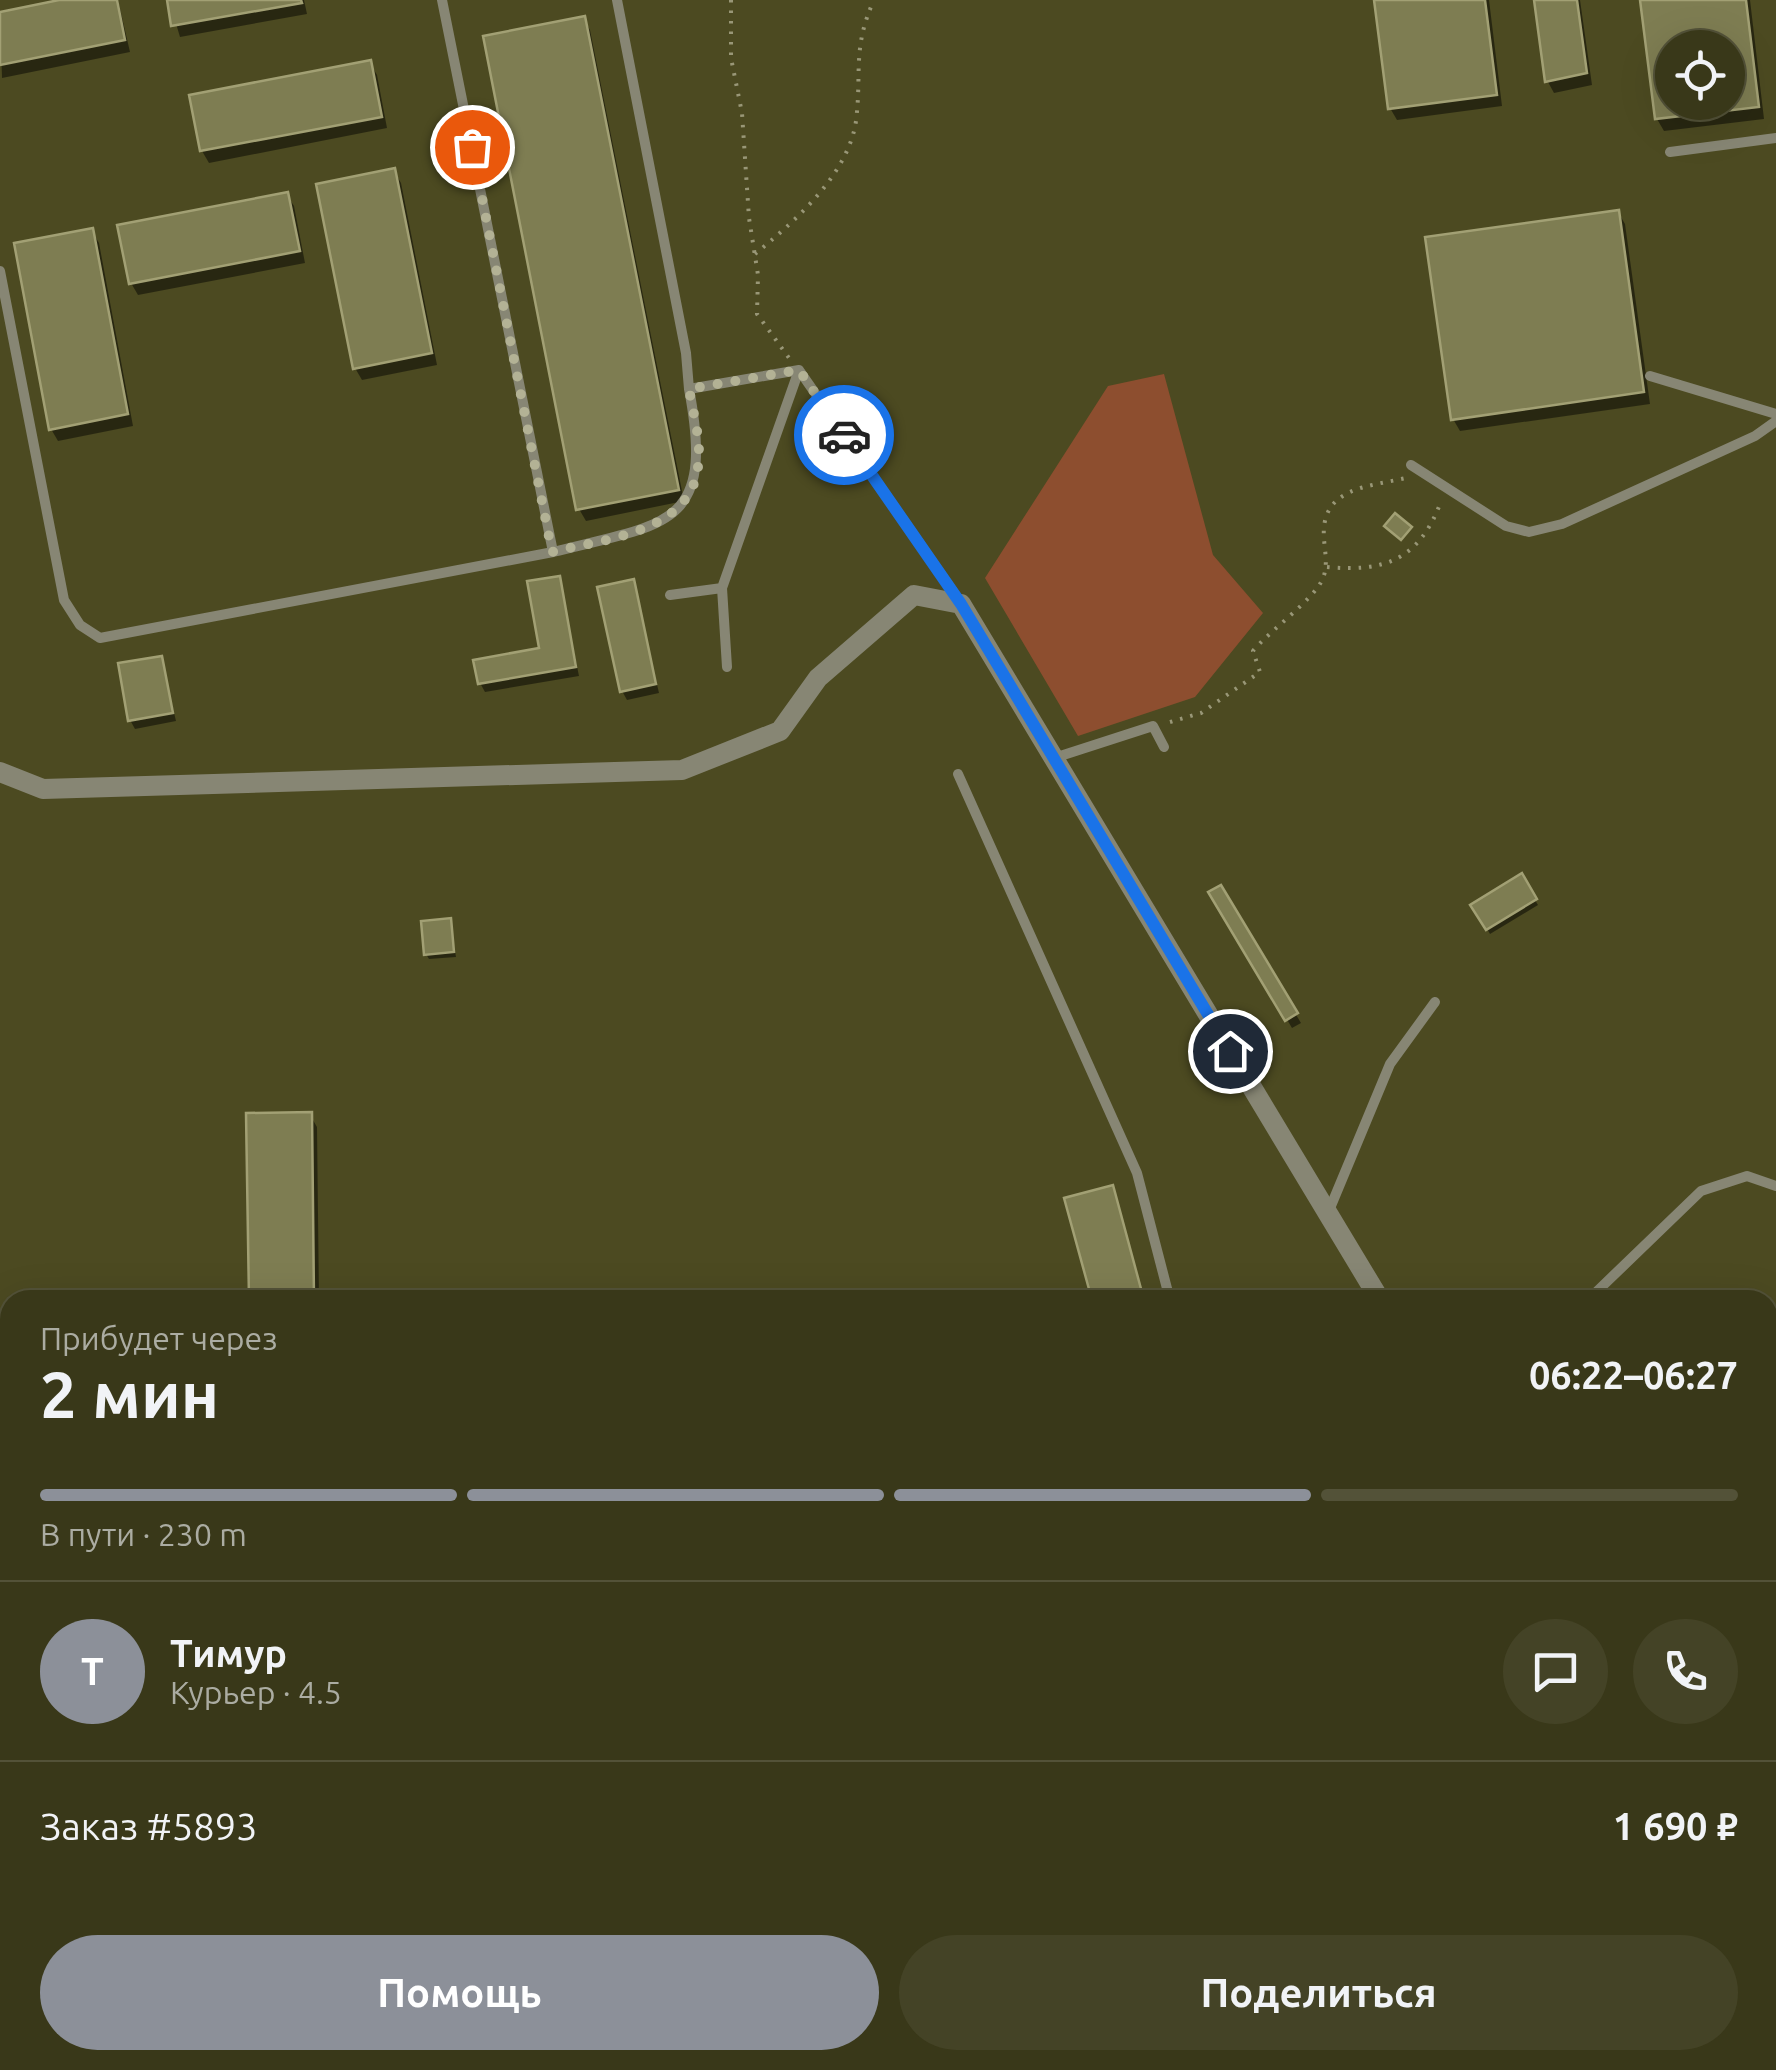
<!DOCTYPE html>
<html lang="ru">
<meta charset="utf-8">
<style>
:root{--surface:#393819;--page:#444326;--text:#f1f3f6;--muted:#abaca2;--line:#535238;--accent:#8c9099}
body{margin:0;font-family:Ubuntu,sans-serif;background:var(--page);color:var(--text);height:100vh;display:flex;flex-direction:column;font-size:38px;white-space:nowrap}
*{box-sizing:border-box;margin:0}
p{font-size:32px;color:var(--muted)}
.icon{flex:none;width:55px;height:55px;fill:none;stroke:currentColor;stroke-width:2;stroke-linecap:round;stroke-linejoin:round}
.map{position:relative;flex:1;overflow:hidden}
.panel{position:absolute;left:0px;top:1290px;width:1778px;height:780px;display:flex;flex-direction:column;background:var(--surface);border-radius:30px 30px 0 0;box-shadow:0 10px 40px #0002,0 0 0 2px var(--line)}
.panel>*{flex:none}
.fabs{position:absolute;left:1655px;top:30px;display:grid;gap:20px}
.fabs a{display:grid;place-items:center;width:90px;height:90px;border-radius:50%;background:var(--surface);box-shadow:0 10px 40px #0002,0 0 0 2px var(--line);font-size:50px}
.pin{position:absolute;display:grid;place-items:center;width:85px;height:85px;color:#fff;margin:-42px;border:5px solid #fff;border-radius:50%;box-shadow:0 2px 10px #0007}
.courier{position:absolute;display:grid;place-items:center;width:100px;height:100px;margin:-50px;border:8px solid #1a73e8;border-radius:50%;background:#fff;color:#222;box-shadow:0 2px 12px #0007}
.overview em{font-style:normal;font-weight:700}
.overview div{display:flex;flex-direction:column-reverse}
.overview{display:flex;align-items:center;justify-content:space-between;height:170px;padding:0 40px}
h1{font-size:65px;font-weight:700;line-height:75px}
.bar{display:grid;grid-template-columns:repeat(4,1fr);gap:15px 10px;align-content:center;height:120px;padding:0 40px}
.bar i{height:12px;border-radius:8px;background:var(--line)}
.bar .active{background:var(--accent)}
.bar p{grid-column:span 4}
.line{display:flex;align-items:center;gap:25px;padding:0 40px;border-top:2px solid var(--line)}
.line div{flex:1}
.round{display:grid;place-items:center;flex:none;width:105px;height:105px;border-radius:52px;background:var(--page)}
.button{display:flex;gap:20px;margin-top:auto;padding:20px 40px}
.button a{flex:1;height:115px;border-radius:60px;background:var(--accent);color:#fff;font-size:40px;font-weight:700;line-height:115px;text-align:center}
.button a+a{background:var(--page);color:var(--text)}
.map>svg:first-child{display:block}
.green{fill:#8d4e2f}
.shadow{fill:#0007;fill-rule:evenodd}
.building{fill:#7e7d52;stroke:#a2a074;stroke-width:2.5;fill-rule:evenodd}
.lines{fill:none;stroke-linecap:round;stroke-linejoin:round}
.path{stroke:#999777;stroke-width:4;stroke-dasharray:2.5 8;stroke-linecap:butt}
.lane{stroke:#878674;stroke-width:10}
.street{stroke:#878674;stroke-width:20}
.rail-casing{stroke:#b0af92;stroke-width:10}
.rail{stroke:#413f16;stroke-width:6;stroke-dasharray:19;stroke-linecap:butt}
.done{stroke:#b3b295;stroke-width:10;stroke-dasharray:0 18}
.route{stroke:#1a73e8;stroke-width:12}
</style>
<div class="map">
<svg width="1776" height="2070" viewBox="0 0 1776 2070">
<rect width="100%" height="100%" fill="#4c4a21"/>
<path class="green" d="M 1164,374 L 1213,555 L 1263,613 L 1195,697 L 1078,736 L 985,578 L 1108,386 Z
M 0,1424 L 10,1461 L 10,2060 L 181,2060 L 184,2070 L 0,2070 Z
M 437,2060 L 809,2060 L 767,2070 L 434,2070 Z"/>
<path class="shadow" d="M 72,0 L 118,0 L 130,52 L 2,78 L 0,14 Z
M 169,0 L 304,0 L 307,14 L 180,37 Z
M 1377,0 L 1489,0 L 1502,106 L 1397,120 L 1390,108 Z
M 1537,0 L 1580,0 L 1592,85 L 1554,93 L 1548,82 Z
M 1643,0 L 1750,0 L 1764,119 L 1664,131 L 1657,119 ZM 1672,48 L 1728,48 L 1728,102 L 1672,102 Z
M 584,19 L 590,30 L 684,501 L 586,521 L 579,509 Z
M 370,63 L 377,75 L 387,128 L 209,163 L 202,151 Z
M 394,171 L 401,183 L 437,365 L 362,380 L 355,368 Z
M 287,195 L 294,206 L 305,263 L 138,295 L 131,283 Z
M 1618,212 L 1625,224 L 1650,404 L 1460,431 L 1453,419 Z
M 92,231 L 99,243 L 133,426 L 58,441 L 51,429 Z
M 559,578 L 579,676 L 485,692 L 480,683 L 542,650 Z
M 633,582 L 659,693 L 627,700 L 622,691 Z
M 161,658 L 176,721 L 135,729 L 130,720 Z
M 1521,877 L 1538,905 L 1490,934 L 1474,905 Z
M 1220,888 L 1301,1023 L 1292,1028 L 1212,893 Z
M 450,921 L 456,957 L 429,959 L 426,954 Z
M 310,1115 L 317,1127 L 319,1300 L 251,1300 Z
M 1768,1548 L 1776,1550 L 1776,1762 L 1768,1759 Z"/>
<path class="building" d="M 59,0 L 117,0 L 125,40 L 0,65 L 0,12 Z
M 167,0 L 301,0 L 302,3 L 171,26 Z
M 1374,0 L 1485,0 L 1497,95 L 1388,109 Z
M 1534,0 L 1577,0 L 1587,73 L 1545,82 Z
M 1640,0 L 1746,0 L 1759,107 L 1655,119 ZM 1672,48 L 1728,48 L 1728,102 L 1672,102 Z
M 585,16 L 679,490 L 576,510 L 483,36 Z
M 371,60 L 382,117 L 200,151 L 189,95 Z
M 395,168 L 432,353 L 353,369 L 316,184 Z
M 288,192 L 300,251 L 129,284 L 117,225 Z
M 1619,210 L 1644,392 L 1451,420 L 1425,237 Z
M 93,228 L 128,414 L 49,430 L 14,243 Z
M 1395,513 L 1412,527 L 1401,540 L 1384,526 Z
M 560,576 L 576,667 L 478,684 L 473,660 L 539,648 L 527,581 Z
M 634,579 L 656,684 L 620,692 L 597,587 Z
M 162,656 L 173,713 L 128,721 L 118,663 Z
M 1522,873 L 1537,899 L 1486,930 L 1470,905 Z
M 1221,885 L 1298,1013 L 1285,1021 L 1208,892 Z
M 451,918 L 454,952 L 424,955 L 421,921 Z
M 312,1112 L 314,1300 L 249,1300 L 246,1113 Z
M 1113,1185 L 1144,1300 L 1092,1300 L 1064,1198 Z
M 1768,1545 L 1776,1548 L 1776,1753 L 1768,1750 Z
M 1193,2060 L 1195,2070 L 1154,2070 L 1153,2066 Z"/>
<g class="lines">
<path class="path" d="M 731,0 L 731,58 L 742,113 L 749,218 L 758,275 L 757,314 L 789,358
M 755,254 C 795,221 848,175 856,121 C 862,73 852,48 874,0
M 1327,567 C 1383,572 1418,561 1440,504
M 1170,722 L 1201,713 L 1260,672 L 1253,651 C 1270,630 1315,599 1323,578 C 1328,566 1325,552 1324,539 C 1320,488 1366,487 1406,478"/>
<path class="lane" d="M 442,0 L 553,552 C 669,523 715,527 689,389 L 799,370 L 961,603
M 617,0 L 686,353 L 689,389
M 1670,152 L 1776,138
M 0,271 L 64,600 L 80,625 L 100,638 L 553,552
M 1650,376 L 1776,414
M 1411,465 L 1506,526 L 1529,532 L 1562,524 L 1755,436 L 1776,421
M 670,595 L 722,588
M 727,667 L 722,588 L 799,370
M 1054,758 L 1153,726 L 1164,747
M 958,774 L 1137,1173 L 1170,1300
M 1328,1213 L 1390,1064 L 1435,1002
M 1588,1300 L 1701,1191 L 1747,1176 L 1776,1186
M 1768,1801 L 1776,1803"/>
<path class="street" d="M 0,772 L 43,789 L 682,770 L 780,731 L 818,678 L 914,595 L 961,604 L 1380,1300
M 1513,2060 L 1520,2070
M 1713,2070 L 1769,2070"/>
<defs>
<path id="rail" d="M 1768,1800 L 1776,1785
M 1768,2008 L 1776,2006
M 1356,2070 L 1385,2060
M 1491,2070 L 1539,2060"/>
</defs>
<use href="#rail" class="rail-casing"/>
<use href="#rail" class="rail"/>
</g>
<g class="lines">
<path class="done" d="M 472,147 L 552,552 C 604,539 690,533 698,467 C 702,442 693,413 689,389 L 799,370 L 844,435"/>
<path class="route" d="M 844,435 L 961,604 L 1230,1051"/>
</g>
</svg>
<div class="fabs">
<a><svg class="icon" aria-label="locate" viewBox="0 0 24 24"><circle cx="12" cy="12" r="6"/><path d="M12 2v4M12 18v4M2 12h4M18 12h4"/></svg></a>
</div>
<div class="pin" style="left:472px;top:147px;background:#ea580c"><svg class="icon" aria-label="bag" viewBox="0 0 24 24"><path d="M5 8h14l-1 12H6zM9 8a3 3 0 0 1 6 0"/></svg></div>
<div class="pin" style="left:1230px;top:1051px;background:#1f2937"><svg class="icon" aria-label="home" viewBox="0 0 24 24"><path d="M3 11l9-7 9 7M6 9v11h12V9"/></svg></div>
<div class="courier" style="left:844px;top:435px"><svg class="icon" aria-label="car" viewBox="0 0 24 24"><path d="M5 17H2v-5l4-1 3-4h7l3 4 3 1v5h-3M9 17h6M6 11h13"/><circle cx="7" cy="17" r="2"/><circle cx="17" cy="17" r="2"/></svg></div>
<section class="panel">
<div class="overview"><div><h1>2 мин</h1><p>Прибудет через</p></div><em>06:22–06:27</em></div>
<div class="bar"><i class="active"></i><i class="active"></i><i class="active"></i><i></i><p>В пути · 230 m</p></div>
<div class="line" style="height:180px"><b class="round" style="background:var(--accent);color:#fff">Т</b><div><b>Тимур</b><p>Курьер · 4.5</p></div><a class="round"><svg class="icon" aria-label="chat" viewBox="0 0 24 24"><path d="M4 5h16v11H9l-5 4z"/></svg></a><a class="round"><svg class="icon" aria-label="phone" viewBox="0 0 24 24"><path d="M5 4h4l2 5-3 2q2 4 5 5l2-3 5 2v4C11 20 4 13 5 4z"/></svg></a></div>
<div class="line" style="height:130px"><div>Заказ #5893</div><b>1 690 ₽</b></div>
<div class="button"><a>Помощь</a><a>Поделиться</a></div>
</section>
</div>
